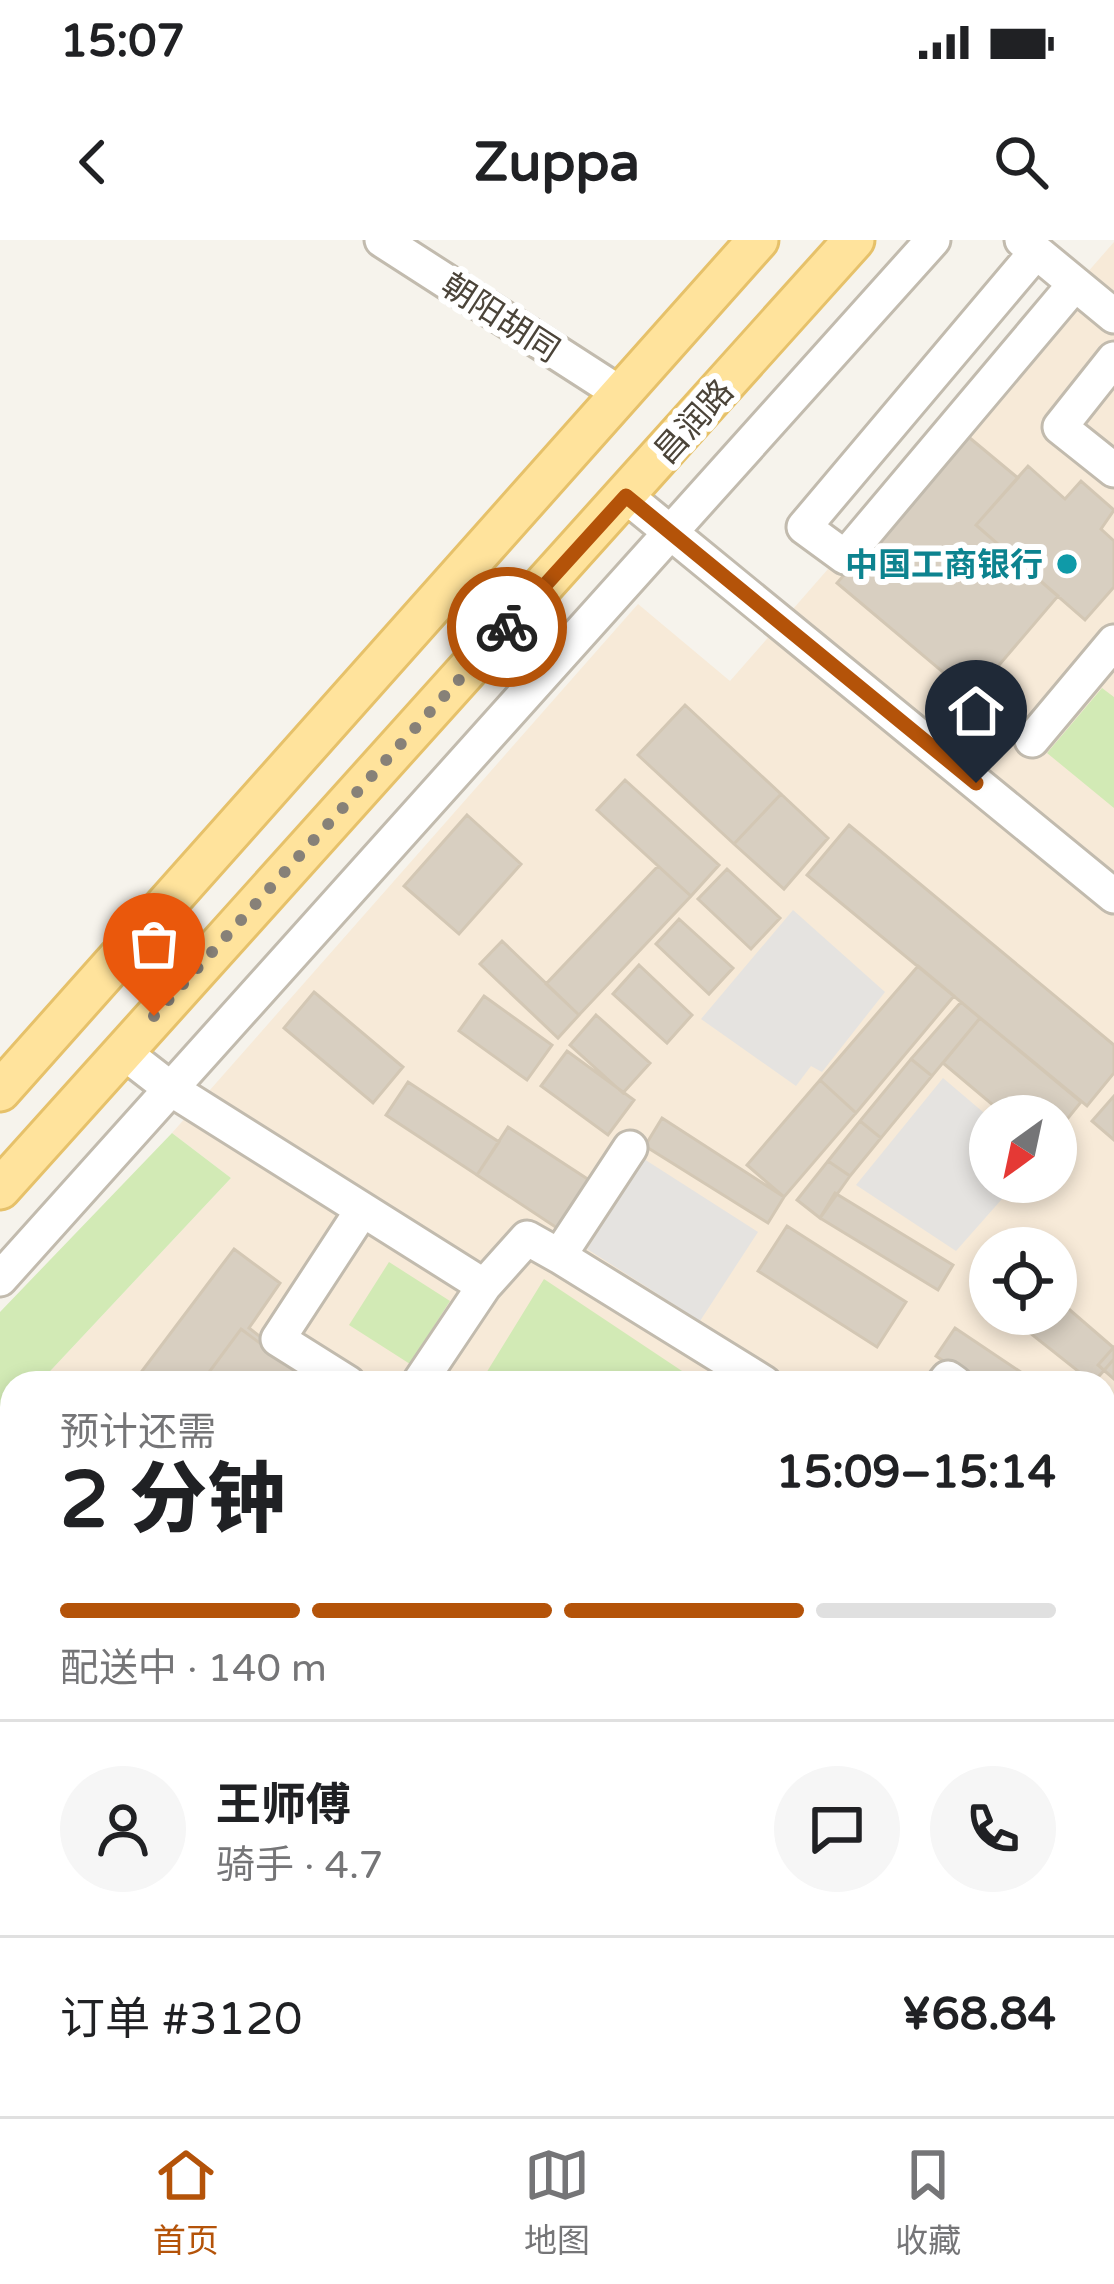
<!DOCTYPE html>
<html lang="zh">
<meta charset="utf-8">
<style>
:root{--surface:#fff;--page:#f6f6f6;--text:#202124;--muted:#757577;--line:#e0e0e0;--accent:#b45309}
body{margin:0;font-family:"Varela Round","Noto Sans SC",sans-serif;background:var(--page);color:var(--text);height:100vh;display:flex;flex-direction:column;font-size:45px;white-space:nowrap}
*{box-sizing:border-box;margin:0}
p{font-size:39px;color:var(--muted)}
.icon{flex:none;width:66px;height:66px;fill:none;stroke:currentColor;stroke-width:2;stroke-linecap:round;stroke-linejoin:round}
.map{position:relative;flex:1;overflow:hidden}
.sheet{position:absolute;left:0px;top:1131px;width:1116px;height:747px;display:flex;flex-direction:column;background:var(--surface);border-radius:36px 36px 0 0;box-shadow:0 6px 18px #0003}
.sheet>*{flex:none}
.needle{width:78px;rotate:213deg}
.buttons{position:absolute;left:969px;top:855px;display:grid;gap:24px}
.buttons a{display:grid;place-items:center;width:108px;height:108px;border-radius:50%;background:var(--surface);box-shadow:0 6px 18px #0003;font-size:60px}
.pin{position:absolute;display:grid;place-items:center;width:102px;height:102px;color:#fff;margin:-123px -51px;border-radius:50% 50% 50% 0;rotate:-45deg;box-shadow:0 0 12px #0007}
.pin .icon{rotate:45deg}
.courier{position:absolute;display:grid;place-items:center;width:120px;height:120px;margin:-60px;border:9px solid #b45309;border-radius:50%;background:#fff;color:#222;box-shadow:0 3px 15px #0007}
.headline em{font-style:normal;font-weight:800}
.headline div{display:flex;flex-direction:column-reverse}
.headline{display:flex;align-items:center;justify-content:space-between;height:204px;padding:0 60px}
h1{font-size:78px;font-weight:800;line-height:90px}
.bar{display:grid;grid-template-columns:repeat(4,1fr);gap:18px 12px;align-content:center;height:144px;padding:0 60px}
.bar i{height:15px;border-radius:9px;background:var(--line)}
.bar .active{background:var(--accent)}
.bar p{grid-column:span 4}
.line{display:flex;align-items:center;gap:30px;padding:0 60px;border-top:3px solid var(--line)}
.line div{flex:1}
.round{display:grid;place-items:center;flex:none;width:126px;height:126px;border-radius:63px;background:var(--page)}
.status{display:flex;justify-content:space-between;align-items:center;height:84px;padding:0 60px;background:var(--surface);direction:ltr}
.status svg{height:33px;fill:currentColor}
header{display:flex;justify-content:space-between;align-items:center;height:156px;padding:0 60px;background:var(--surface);font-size:54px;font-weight:800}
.tab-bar{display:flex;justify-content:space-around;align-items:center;height:168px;border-top:3px solid var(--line);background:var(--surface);font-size:33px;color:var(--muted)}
.tab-bar a{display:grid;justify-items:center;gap:6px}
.tab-bar .active{color:var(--accent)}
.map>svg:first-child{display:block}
.commercial{fill:#f7ead8;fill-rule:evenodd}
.green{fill:#d2eab5}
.parking{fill:#e5e3e0}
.building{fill:#d8cfc1;stroke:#d3c7b4;stroke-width:3}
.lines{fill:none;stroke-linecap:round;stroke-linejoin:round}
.minor-casing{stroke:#c2bbae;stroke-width:39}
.major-casing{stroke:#e6c16a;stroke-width:45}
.minor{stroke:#fff;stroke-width:33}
.major{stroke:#ffe39c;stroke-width:39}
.done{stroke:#878178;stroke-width:12;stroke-dasharray:0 21.6}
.route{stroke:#b45309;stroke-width:15}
.culture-dot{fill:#0f9aa8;stroke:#fff;stroke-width:4.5}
.labels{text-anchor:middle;stroke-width:12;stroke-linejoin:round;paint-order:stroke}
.street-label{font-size:33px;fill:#4b4439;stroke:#fff}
.culture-label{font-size:33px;font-weight:bold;fill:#0d838f;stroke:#fff;text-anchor:end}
</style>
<div class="status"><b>15:07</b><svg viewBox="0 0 49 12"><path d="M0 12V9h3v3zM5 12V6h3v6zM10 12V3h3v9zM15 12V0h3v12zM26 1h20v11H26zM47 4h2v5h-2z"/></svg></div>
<header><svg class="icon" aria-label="back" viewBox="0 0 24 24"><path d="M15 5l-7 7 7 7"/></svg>Zuppa<svg class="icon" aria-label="search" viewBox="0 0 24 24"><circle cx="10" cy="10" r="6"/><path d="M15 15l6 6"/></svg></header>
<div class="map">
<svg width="1114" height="1876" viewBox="0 0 1114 1876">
<rect width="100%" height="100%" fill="#f6f3ec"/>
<path class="commercial" d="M 1114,2 L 1114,1876 L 1037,1876 L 1022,1866 L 1104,1866 L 1104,1143 L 39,1143 L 231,938 L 172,893 L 638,364 L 730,441 ZM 990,876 L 1056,876 L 1056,942 L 990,942 ZM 990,1008 L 1056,1008 L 1056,1074 L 990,1074 Z
M 0,1563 L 12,1571 L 12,1866 L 466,1866 L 474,1871 L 471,1876 L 0,1876 Z"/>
<path class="green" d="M 1102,448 L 1114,457 L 1114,568 L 1047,513 Z
M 172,893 L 231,938 L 39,1143 L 12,1143 L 12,1292 L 0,1285 L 0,1072 Z
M 389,1022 L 450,1061 L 410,1124 L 349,1085 Z
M 544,1039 L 700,1143 L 480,1143 Z"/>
<path class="parking" d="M 793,670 L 885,752 L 822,832 L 811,826 L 796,846 L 701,779 Z
M 943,838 L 990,878 L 990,942 L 1017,942 L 956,1011 L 856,945 Z
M 644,919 L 758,992 L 700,1081 L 587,1009 Z"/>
<path class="building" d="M 965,194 L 1018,238 L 976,285 L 1058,356 L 988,438 L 957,444 L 837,343 Z
M 1028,226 L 1065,259 L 1081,241 L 1114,270 L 1101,289 L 1114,301 L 1114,347 L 1085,380 L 976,285 Z
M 685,465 L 781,554 L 734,604 L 638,515 Z
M 625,540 L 719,625 L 691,656 L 597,570 Z
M 781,554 L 828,598 L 784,649 L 734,604 Z
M 467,575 L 521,624 L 459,694 L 404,646 Z
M 849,585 L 1114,805 L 1114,833 L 1087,866 L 807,635 Z
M 658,626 L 691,656 L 579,775 L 546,744 Z
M 727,629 L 780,678 L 751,709 L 698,659 Z
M 679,679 L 733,728 L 709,754 L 656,704 Z
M 502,701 L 579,775 L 558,798 L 480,724 Z
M 639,725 L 692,775 L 667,803 L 613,754 Z
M 918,726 L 954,756 L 856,873 L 820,840 Z
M 314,752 L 403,827 L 373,863 L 284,788 Z
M 484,756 L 552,805 L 527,840 L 459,791 Z
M 961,762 L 980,778 L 932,836 L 911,819 Z
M 596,775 L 650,823 L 623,853 L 570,805 Z
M 980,778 L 1081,862 L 1056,893 L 1056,876 L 1006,876 L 943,823 Z
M 567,811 L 634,860 L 608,895 L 541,846 Z
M 911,819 L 932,836 L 881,898 L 860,881 Z
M 820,840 L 856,873 L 784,957 L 747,925 Z
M 408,842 L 499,902 L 477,935 L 386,875 Z
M 1114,856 L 1114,900 L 1092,881 Z
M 662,878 L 784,957 L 768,983 L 645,906 Z
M 860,881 L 881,898 L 850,936 L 828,921 Z
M 508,887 L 589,940 L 557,988 L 477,935 Z
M 828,921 L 850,936 L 820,978 L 797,960 Z
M 835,953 L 953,1025 L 938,1050 L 820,978 Z
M 787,986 L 906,1062 L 877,1107 L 758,1031 Z
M 234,1009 L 280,1043 L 249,1088 L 320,1143 L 133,1143 Z
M 1056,1058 L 1114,1108 L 1114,1119 L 1093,1143 L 1006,1074 L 1056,1074 Z
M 955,1088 L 1037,1143 L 977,1143 L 936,1116 Z
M 241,1089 L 313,1143 L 201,1143 Z
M 1114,1107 L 1114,1139 L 1098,1125 Z
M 1104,1160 L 1114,1166 L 1114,1208 L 1104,1202 Z
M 1104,1700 L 1114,1707 L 1114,1853 L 1104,1843 Z"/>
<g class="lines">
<defs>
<path id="minor" d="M 382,0 L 621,154
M 1022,0 L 1114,76
M 1036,12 L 804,287 L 845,317 L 1074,45
M 1114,119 L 1060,187 L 1114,230
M 626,256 L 1114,656
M 1032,500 L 1114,402
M 122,811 L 171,849 L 484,1046 L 419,1143
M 559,1016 L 764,1143
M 0,1039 L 933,0
M 484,1046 L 527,998 L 559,1016 L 630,908
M 348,1143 L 278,1099 L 361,972
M 944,1143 L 948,1138 L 955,1143
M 1104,1232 L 1112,1237 L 1104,1248
M 0,1306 L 12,1314
M 1104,1491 L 1114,1480
M 0,1507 L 12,1515
M 1104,1555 L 1114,1544
M 1104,1611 L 1114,1617
M 570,1866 L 586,1876
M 878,1866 L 894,1876
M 765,1876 L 774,1866"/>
<path id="major" d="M 0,851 L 758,0
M 0,949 L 854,0
M 0,1352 L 12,1359
M 0,1420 L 12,1428
M 695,1866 L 711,1876
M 801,1866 L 817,1876"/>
</defs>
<use href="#minor" class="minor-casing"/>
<use href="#major" class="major-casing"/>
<use href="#minor" class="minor"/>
<use href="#major" class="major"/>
</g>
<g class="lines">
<path class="done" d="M 154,776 L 507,387"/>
<path class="route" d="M 507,387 L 626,256 L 976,543"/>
</g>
<circle class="culture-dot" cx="1067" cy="324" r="12"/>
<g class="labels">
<g class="street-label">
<text transform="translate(501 77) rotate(33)" y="12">朝阳胡同</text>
<text transform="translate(693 181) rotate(-48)" y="12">昌润路</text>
</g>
<g class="culture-label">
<text x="1043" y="336">中国工商银行</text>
</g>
</g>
</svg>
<div class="buttons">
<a><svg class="needle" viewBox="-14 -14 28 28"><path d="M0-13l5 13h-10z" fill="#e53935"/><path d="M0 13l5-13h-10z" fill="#757577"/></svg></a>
<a><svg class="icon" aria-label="locate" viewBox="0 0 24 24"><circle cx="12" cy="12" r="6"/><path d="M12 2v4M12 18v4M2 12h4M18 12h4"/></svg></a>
</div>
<div class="pin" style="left:154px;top:776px;background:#ea580c"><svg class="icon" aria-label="bag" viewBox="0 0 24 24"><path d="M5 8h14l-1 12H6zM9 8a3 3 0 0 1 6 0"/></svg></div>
<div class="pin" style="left:976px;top:543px;background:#1f2937"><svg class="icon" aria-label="home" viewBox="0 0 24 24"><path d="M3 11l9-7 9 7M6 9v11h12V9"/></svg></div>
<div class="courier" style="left:507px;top:387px"><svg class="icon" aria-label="bike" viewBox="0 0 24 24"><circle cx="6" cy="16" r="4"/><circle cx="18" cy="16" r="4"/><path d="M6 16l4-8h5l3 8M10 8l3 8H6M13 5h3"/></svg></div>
<section class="sheet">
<div class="headline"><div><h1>2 分钟</h1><p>预计还需</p></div><em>15:09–15:14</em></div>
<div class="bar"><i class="active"></i><i class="active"></i><i class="active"></i><i></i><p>配送中 · 140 m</p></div>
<div class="line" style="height:216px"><a class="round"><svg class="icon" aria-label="person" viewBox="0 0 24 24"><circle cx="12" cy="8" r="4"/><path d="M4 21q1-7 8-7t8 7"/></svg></a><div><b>王师傅</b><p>骑手 · 4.7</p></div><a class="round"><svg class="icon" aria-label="chat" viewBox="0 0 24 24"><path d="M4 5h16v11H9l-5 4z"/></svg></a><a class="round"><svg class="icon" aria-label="phone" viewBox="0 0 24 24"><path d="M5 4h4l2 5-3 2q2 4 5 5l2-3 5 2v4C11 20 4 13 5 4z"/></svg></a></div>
<div class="line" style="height:156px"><div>订单 #3120</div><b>¥68.84</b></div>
</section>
</div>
<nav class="tab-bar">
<a class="active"><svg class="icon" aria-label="home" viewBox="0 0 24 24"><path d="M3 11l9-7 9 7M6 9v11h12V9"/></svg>首页</a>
<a><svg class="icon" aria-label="map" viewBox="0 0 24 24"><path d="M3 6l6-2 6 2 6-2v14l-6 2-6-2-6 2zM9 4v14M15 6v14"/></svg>地图</a>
<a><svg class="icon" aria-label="saved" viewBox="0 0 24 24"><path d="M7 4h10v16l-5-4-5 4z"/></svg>收藏</a>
</nav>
